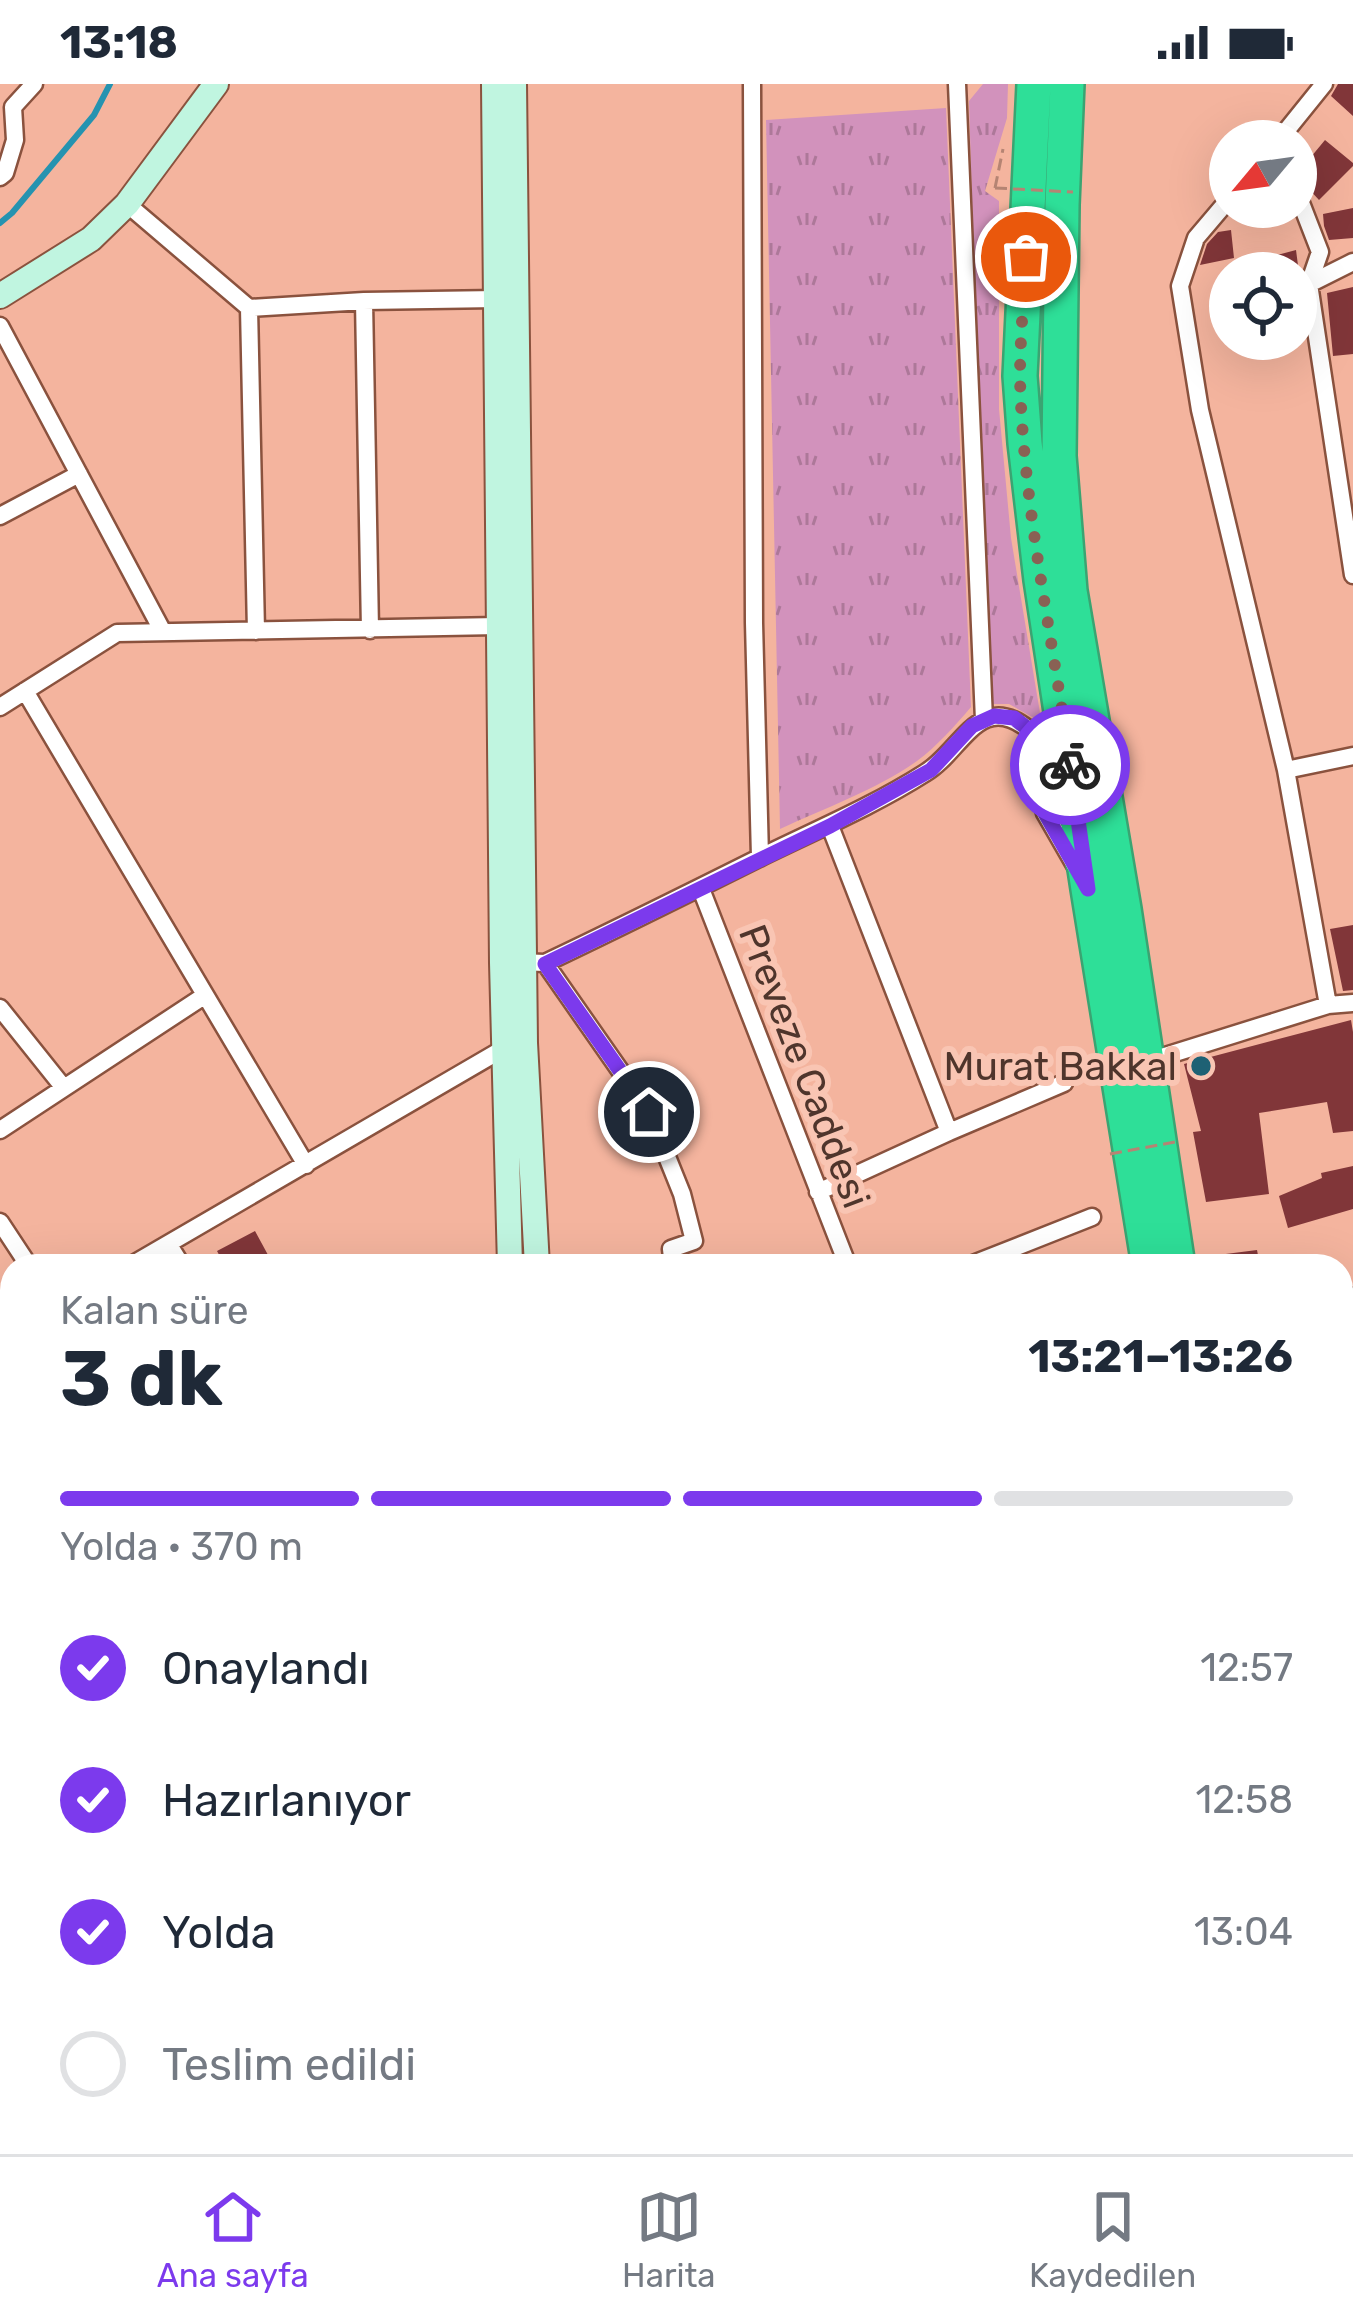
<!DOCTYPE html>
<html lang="tr">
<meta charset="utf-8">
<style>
:root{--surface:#fff;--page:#f6f6f7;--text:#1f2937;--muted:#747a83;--line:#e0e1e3;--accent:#7c3aed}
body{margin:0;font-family:Rubik,sans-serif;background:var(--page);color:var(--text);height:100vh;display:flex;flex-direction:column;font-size:45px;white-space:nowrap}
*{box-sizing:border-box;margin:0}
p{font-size:39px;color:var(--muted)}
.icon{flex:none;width:66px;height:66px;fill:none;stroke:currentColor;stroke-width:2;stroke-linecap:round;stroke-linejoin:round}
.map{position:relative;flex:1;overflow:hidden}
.details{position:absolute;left:0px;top:1170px;width:1353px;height:900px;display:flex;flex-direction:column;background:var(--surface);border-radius:36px 36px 0 0;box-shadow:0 12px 48px #0002}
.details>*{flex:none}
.needle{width:78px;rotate:241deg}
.buttons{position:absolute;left:1209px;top:36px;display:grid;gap:24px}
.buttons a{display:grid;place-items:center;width:108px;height:108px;border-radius:50%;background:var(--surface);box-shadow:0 12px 48px #0002;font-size:60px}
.pin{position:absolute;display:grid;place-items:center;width:102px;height:102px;color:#fff;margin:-51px;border:6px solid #fff;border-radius:50%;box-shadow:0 3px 12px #0007}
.courier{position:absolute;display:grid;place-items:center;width:120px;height:120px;margin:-60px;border:9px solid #7c3aed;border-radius:50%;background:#fff;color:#222;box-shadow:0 3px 15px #0007}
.head em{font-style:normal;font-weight:700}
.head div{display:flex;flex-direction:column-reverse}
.head{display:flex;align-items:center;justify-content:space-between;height:204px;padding:0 60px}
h1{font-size:78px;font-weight:700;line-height:90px}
.bar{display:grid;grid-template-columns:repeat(4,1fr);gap:18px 12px;align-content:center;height:144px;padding:0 60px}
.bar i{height:15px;border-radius:9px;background:var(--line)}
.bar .active{background:var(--accent)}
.bar p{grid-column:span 4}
ol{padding:0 60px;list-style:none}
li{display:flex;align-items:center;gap:36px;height:132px}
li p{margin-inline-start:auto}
li .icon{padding:12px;border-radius:50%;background:var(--accent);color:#fff;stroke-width:4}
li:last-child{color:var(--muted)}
li i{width:66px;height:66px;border:6px solid var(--line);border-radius:50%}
.status{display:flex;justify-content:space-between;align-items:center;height:84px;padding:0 60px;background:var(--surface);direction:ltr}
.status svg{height:33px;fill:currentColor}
.tabs{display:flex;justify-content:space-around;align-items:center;height:168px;border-top:3px solid var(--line);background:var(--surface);font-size:33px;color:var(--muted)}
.tabs a{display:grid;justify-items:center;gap:6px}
.tabs .active{color:var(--accent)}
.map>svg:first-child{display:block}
.grass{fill:url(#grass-tufts)}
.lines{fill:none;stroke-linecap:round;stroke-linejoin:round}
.stream{stroke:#2593b0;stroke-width:6}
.building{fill:#813639}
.street-casing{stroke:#8a523e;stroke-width:21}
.secondary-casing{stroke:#8a523e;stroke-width:28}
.highway-casing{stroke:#3aa472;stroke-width:38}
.path{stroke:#b58473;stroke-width:3;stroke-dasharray:12 6;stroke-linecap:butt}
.street{stroke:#fff;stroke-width:16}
.secondary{stroke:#c0f5e0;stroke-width:24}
.highway{stroke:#2edf98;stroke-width:33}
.path-bridge{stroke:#b58473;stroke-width:3;stroke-dasharray:12 6;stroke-linecap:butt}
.done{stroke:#896154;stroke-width:12;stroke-dasharray:0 21.6}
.route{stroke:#7c3aed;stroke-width:15}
.poi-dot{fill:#1e6174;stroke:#f9c5b3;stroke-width:4.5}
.labels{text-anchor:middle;stroke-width:12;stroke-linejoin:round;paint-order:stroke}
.street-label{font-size:39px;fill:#4f352c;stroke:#f9c5b3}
.poi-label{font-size:39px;fill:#4f352c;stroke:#f9c5b3;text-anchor:end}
</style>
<div class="status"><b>13:18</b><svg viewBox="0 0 49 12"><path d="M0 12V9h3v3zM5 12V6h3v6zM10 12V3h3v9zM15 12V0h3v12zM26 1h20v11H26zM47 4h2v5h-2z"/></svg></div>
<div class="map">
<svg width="1353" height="2070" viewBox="0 0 1353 2070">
<defs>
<pattern id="grass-tufts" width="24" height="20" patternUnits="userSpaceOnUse" patternTransform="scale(3)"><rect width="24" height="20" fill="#d292bc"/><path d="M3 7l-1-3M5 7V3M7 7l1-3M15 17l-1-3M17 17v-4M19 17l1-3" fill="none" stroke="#ad7899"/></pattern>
</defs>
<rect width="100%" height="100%" fill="#f4b49e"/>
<path class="grass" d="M 983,0 L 1008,0 L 1007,34 L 985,107 L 999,117 L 999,325 L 1011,454 L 1046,665 L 1034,634 L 1009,620 L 987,620 L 969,17 Z
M 946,24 L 971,623 C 955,642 937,662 917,677 C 876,706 825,724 780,745 L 766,36 Z"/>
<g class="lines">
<path class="stream" d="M 0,139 L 12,129 L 94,31 L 110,0"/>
</g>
<path class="building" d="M 1338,0 L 1353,0 L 1353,32 L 1331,12 Z
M 1325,56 L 1353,79 L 1353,82 L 1319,116 L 1296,91 Z
M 1239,123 L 1273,123 L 1266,141 L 1235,128 Z
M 1353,124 L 1353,154 L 1329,156 L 1324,142 L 1323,130 Z
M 1231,146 L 1234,174 L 1200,181 L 1207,160 L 1218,148 Z
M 1296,166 L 1299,189 L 1268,189 L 1266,174 Z
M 1353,203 L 1353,270 L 1333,272 L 1327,209 Z
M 1353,841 L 1353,906 L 1343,907 L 1330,845 Z
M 1351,936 L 1353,948 L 1353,1047 L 1333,1049 L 1327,1018 L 1259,1029 L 1269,1110 L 1206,1118 L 1193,1048 L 1201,1047 L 1184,980 Z
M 1353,1082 L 1353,1125 L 1288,1144 L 1279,1112 L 1322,1094 L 1321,1089 Z
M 255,1147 L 274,1182 L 225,1182 L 217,1167 Z
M 1257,1166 L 1260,1182 L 1211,1182 L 1210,1172 Z"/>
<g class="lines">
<defs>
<path id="street" d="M 752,0 L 754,539 L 760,773
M 957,0 L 984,636
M 1278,57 L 1324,0
M 0,93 L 5,89 L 15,56 L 13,23 L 34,0
M 1230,114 L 1196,154 L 1180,202 L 1200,326 L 1286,686 L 1328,921
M 1296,115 L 1301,119 L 1320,168 L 1309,200 L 1353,491
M 127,120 L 249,224 L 364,217 L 497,215
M 1309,200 L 1353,178
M 364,217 L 370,546
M 249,224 L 256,547
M 0,242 L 163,548
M 0,432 L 79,390
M 25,607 L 306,1081
M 0,623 L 117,549 L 498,542
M 1286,686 L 1353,672
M 701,805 L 848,1182
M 518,878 L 545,879 C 617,845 689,809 761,773 C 816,746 873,722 925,689 C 961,668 979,606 1028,645 L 1034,688 L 1045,729 L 1076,783
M 545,879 L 649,1028 L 682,1110 L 694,1157 L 671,1165 L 673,1182
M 0,924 L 64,1004
M 1146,978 L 1328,921 L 1353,919
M 0,1046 L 204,912
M 949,1048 L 1064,999
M 818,1108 L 949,1048 L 830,742
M 0,1138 L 29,1182
M 169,1161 L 182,1182
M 130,1182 L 508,962
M 968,1182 L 1092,1133
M 0,1225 L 12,1228
M 0,1282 L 12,1277
M 1341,1391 L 1353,1386
M 1341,1582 L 1353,1583
M 0,1583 L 12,1605
M 0,1681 L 12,1674
M 1341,1815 L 1353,1814
M 0,1829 L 12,1834
M 1341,1867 L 1353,1872
M 0,1956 L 12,1962
M 350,2058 L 350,2070
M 673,2058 L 673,2070
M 804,2058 L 805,2070
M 1184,2058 L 1185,2070
M 1264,2058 L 1266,2070
M 183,2070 L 185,2058
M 965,2070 L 1054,2058"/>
<path id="secondary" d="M 494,0 L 502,879 L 510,1182
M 514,0 L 525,959 L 537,1182
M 0,212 L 91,155 L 127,120 L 216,0
M 1341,1219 L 1353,1216
M 502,2070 L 502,2058
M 522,2070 L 523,2058"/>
<path id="highway" d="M 1034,0 L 1020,292 L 1025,359 L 1041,496 L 1088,805 L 1149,1182
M 1067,0 L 1062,121 L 1059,372 L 1070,507 L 1124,825 L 1178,1182
M 1293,2058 L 1295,2070
M 1329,2058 L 1331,2070"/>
</defs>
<use href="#street" class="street-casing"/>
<use href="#secondary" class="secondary-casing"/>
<use href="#highway" class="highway-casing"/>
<path class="path" d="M 995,104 L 1003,65"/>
<use href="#street" class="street"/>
<use href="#secondary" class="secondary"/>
<use href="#highway" class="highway"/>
<path class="path-bridge" d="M 995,104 L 1073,108
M 1110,1070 L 1175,1058"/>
</g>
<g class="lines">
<path class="done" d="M 1026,173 C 1024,213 1020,254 1020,294 C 1023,424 1053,553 1070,681"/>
<path class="route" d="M 649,1028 L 545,880 L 830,742 L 931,686 L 972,642 L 994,632 L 1014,634 L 1028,645 L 1034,688 L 1045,729 L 1088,805 L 1070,681"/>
</g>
<circle class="poi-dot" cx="1201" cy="982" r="12"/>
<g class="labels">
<g class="street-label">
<text transform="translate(805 982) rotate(69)" y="14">Preveze Caddesi</text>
</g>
<g class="poi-label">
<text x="1177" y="996">Murat Bakkal</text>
</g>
</g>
</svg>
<div class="buttons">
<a><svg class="needle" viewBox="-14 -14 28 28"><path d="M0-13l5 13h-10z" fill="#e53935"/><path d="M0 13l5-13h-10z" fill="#747a83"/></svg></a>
<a><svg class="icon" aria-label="locate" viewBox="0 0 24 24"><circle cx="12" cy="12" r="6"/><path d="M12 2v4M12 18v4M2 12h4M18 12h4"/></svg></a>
</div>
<div class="pin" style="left:1026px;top:173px;background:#ea580c"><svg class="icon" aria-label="bag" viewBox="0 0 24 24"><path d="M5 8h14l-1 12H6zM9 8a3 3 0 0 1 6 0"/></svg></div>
<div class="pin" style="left:649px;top:1028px;background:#1f2937"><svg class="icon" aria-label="home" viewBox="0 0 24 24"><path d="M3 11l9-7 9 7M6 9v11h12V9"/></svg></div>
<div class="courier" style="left:1070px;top:681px"><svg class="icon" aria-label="bike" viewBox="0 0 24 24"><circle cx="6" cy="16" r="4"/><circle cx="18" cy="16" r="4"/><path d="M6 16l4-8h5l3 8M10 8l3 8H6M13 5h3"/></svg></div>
<section class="details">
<div class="head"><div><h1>3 dk</h1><p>Kalan süre</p></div><em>13:21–13:26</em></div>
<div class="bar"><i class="active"></i><i class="active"></i><i class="active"></i><i></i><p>Yolda · 370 m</p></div>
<ol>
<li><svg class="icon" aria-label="check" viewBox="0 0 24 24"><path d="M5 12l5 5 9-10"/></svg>Onaylandı<p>12:57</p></li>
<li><svg class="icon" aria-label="check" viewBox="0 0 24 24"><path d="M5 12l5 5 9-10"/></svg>Hazırlanıyor<p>12:58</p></li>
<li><svg class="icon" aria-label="check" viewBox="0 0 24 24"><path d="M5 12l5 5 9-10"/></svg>Yolda<p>13:04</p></li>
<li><i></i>Teslim edildi</li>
</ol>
</section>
</div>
<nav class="tabs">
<a class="active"><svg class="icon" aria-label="home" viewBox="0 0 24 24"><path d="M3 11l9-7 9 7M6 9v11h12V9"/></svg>Ana sayfa</a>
<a><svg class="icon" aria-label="map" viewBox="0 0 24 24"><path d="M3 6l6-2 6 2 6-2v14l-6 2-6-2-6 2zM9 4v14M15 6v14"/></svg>Harita</a>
<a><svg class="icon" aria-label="saved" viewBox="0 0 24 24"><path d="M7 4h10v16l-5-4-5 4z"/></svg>Kaydedilen</a>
</nav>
